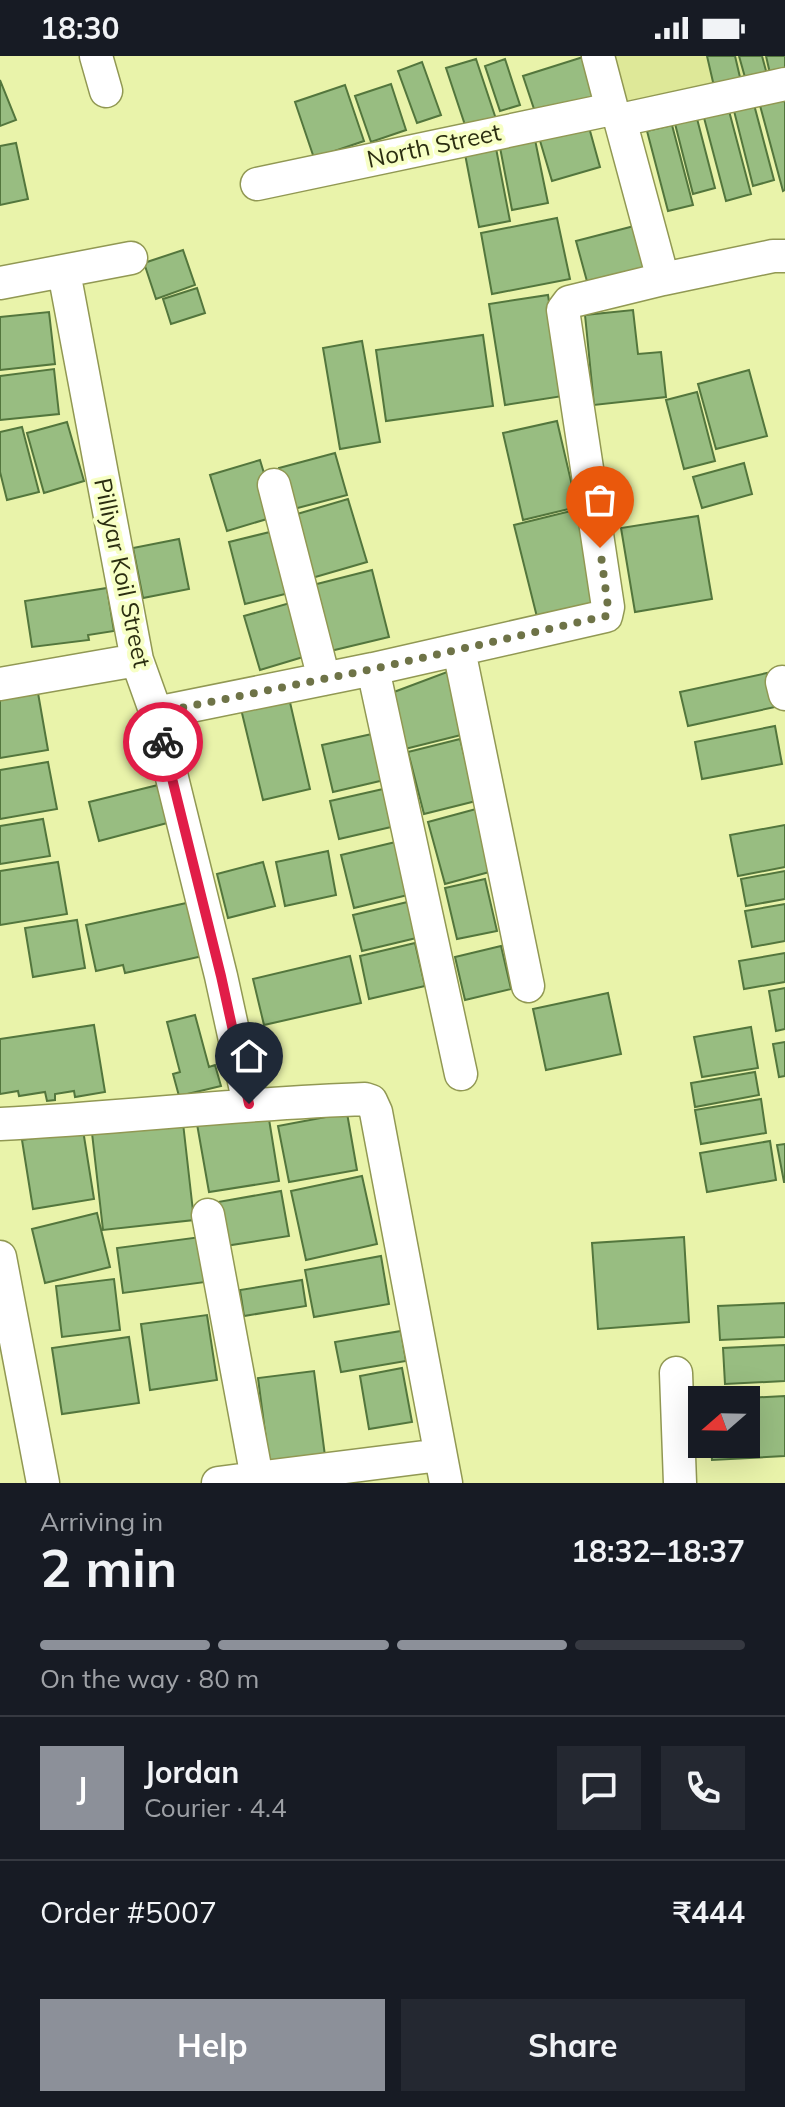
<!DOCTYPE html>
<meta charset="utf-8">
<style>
:root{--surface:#171b24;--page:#242831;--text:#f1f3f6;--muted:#9ea1a6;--line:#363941;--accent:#8c9099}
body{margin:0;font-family:Mulish,sans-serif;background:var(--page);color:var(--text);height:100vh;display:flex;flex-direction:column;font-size:30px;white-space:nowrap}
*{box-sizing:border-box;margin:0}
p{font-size:26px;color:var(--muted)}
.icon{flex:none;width:44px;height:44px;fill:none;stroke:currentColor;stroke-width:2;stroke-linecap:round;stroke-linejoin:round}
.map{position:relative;height:1427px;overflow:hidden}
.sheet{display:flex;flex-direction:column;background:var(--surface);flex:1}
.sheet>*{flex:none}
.needle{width:52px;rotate:250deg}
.tools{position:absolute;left:688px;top:1330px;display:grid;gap:16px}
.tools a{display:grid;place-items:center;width:72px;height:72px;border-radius:0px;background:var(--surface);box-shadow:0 8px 32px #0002;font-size:40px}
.pin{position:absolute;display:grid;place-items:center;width:68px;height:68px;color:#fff;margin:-82px -34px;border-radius:50% 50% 50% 0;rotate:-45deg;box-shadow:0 0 8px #0007}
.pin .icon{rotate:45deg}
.courier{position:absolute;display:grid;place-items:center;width:80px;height:80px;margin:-40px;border:6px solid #e11d48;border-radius:50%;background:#fff;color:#222;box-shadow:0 2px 10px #0007}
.headline em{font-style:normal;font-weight:700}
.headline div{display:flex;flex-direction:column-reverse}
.headline{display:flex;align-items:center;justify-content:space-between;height:136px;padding:0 40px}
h1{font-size:52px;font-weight:700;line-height:60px}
.bar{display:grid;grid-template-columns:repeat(4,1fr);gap:12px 8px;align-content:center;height:96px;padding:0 40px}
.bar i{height:10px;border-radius:6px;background:var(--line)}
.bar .selected{background:var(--accent)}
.bar p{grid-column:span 4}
.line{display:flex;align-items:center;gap:20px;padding:0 40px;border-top:2px solid var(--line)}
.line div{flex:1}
.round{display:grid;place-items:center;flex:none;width:84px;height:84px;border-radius:0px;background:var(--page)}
.cta{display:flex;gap:16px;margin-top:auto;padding:16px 40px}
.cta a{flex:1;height:92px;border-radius:0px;background:var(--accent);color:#fff;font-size:32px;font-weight:700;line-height:92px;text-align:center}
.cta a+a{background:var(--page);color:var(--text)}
.status{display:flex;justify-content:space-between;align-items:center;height:56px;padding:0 40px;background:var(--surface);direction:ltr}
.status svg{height:22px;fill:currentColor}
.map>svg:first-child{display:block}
.built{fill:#dee898}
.building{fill:#98bd81;stroke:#53763d;stroke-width:2}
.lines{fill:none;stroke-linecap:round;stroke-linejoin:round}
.minor-casing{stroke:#919853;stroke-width:35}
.minor{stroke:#fff;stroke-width:32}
.done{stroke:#6e7347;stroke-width:8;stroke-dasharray:0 14.4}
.route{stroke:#e11d48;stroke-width:10}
.labels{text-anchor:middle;stroke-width:8;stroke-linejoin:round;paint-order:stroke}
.street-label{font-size:24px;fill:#2b2e11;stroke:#f7ffc5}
</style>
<div class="status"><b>18:30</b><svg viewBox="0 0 49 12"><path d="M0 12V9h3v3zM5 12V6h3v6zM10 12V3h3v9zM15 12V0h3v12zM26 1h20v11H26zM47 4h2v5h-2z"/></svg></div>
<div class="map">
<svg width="785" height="1427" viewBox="0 0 785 1427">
<rect width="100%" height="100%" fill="#e9f3aa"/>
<path class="built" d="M 609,0 L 785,0 L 785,27 L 625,58 Z"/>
<path class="building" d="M 707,0 L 735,0 L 743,34 L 716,39 Z
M 739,0 L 762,0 L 769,26 L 748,32 Z
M 766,0 L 785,0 L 785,23 L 772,26 Z
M 583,1 L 596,40 L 536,59 L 523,20 Z
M 476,3 L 496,63 L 466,72 L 446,12 Z
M 505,3 L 520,49 L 500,55 L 485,10 Z
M 422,6 L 441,59 L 417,67 L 398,15 Z
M 0,24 L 16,64 L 0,70 Z
M 391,28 L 406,74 L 371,86 L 355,40 Z
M 345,29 L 364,85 L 314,102 L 295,46 Z
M 782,35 L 785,47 L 785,134 L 783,135 L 758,42 Z
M 752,41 L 774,124 L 753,130 L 732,47 Z
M 694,51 L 715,132 L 693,138 L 672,56 Z
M 728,51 L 751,138 L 726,145 L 703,58 Z
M 587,64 L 600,111 L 552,125 L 538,78 Z
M 672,69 L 693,149 L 668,155 L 647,75 Z
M 533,74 L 548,147 L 512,154 L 498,81 Z
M 16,87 L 28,143 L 0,149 L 0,90 Z
M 495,87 L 510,165 L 479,171 L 464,93 Z
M 557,162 L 570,223 L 492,238 L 481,177 Z
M 638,169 L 650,212 L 588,229 L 576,185 Z
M 183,194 L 195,229 L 156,243 L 144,207 Z
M 197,232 L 205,257 L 171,268 L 163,243 Z
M 548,239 L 563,340 L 505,349 L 489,248 Z
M 633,254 L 638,298 L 661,296 L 666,341 L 594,349 L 585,259 Z
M 49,256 L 55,308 L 0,314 L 0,261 Z
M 483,279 L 493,350 L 386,365 L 376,294 Z
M 362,285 L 380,386 L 340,393 L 323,292 Z
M 54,313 L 59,358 L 0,364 L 0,320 Z
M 749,314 L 767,380 L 716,393 L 698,328 Z
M 697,336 L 715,405 L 684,413 L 666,344 Z
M 557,365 L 577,451 L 523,464 L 503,377 Z
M 67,366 L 84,425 L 44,437 L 27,377 Z
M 22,371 L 39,436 L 7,444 L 0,416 L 0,376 Z
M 335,397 L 347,439 L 290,454 L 279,412 Z
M 260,404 L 277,460 L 227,475 L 210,419 Z
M 744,407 L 752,438 L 702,452 L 693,421 Z
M 348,443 L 367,506 L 305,524 L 287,461 Z
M 579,453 L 603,548 L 538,565 L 514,469 Z
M 698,460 L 712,543 L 635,556 L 621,472 Z
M 278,474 L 293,536 L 245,548 L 229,486 Z
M 179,483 L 189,533 L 143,542 L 133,492 Z
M 372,514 L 389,581 L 322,597 L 305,531 Z
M 107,532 L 114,575 L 88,579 L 89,584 L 32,591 L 25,545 Z
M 297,545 L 313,598 L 260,614 L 244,560 Z
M 447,616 L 465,678 L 405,693 L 394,636 Z
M 767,617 L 775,651 L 688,670 L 680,636 Z
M 38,637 L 48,694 L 0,702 L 0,644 Z
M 289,642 L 310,733 L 263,744 L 241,653 Z
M 775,670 L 782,708 L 702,723 L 695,686 Z
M 381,676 L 393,722 L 333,736 L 322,689 Z
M 460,683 L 476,745 L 424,758 L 408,696 Z
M 48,706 L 57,753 L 0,763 L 0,714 Z
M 162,728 L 171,766 L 99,785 L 89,746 Z
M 392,731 L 400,769 L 339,783 L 330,745 Z
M 476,753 L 493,815 L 445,828 L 428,766 Z
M 43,763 L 50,800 L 0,808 L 0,770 Z
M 785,769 L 785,811 L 738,820 L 730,779 Z
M 404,784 L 416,837 L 354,852 L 341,799 Z
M 328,795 L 336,839 L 285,850 L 276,806 Z
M 58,806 L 67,858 L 0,869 L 0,815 Z
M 263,806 L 275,850 L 228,862 L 217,818 Z
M 785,815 L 785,843 L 746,850 L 741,823 Z
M 485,823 L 497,875 L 457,883 L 445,832 Z
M 420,843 L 429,879 L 362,895 L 353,859 Z
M 191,846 L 203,900 L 125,917 L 123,909 L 96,915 L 86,869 Z
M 785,848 L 785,885 L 752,891 L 745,855 Z
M 77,864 L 85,912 L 33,921 L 25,872 Z
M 415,887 L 425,930 L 369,943 L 360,900 Z
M 501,890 L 511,933 L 465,944 L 455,901 Z
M 785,897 L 785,926 L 744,933 L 739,905 Z
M 350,900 L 361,947 L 264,969 L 253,923 Z
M 785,932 L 785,973 L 776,975 L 769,935 Z
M 608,937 L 621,998 L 546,1014 L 533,953 Z
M 195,959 L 209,1011 L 215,1009 L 221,1030 L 179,1040 L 173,1018 L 180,1016 L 167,966 Z
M 94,969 L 105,1036 L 75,1041 L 74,1035 L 55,1038 L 55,1044 L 47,1045 L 45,1036 L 19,1040 L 18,1035 L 0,1038 L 0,983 Z
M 751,971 L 758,1012 L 702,1021 L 694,981 Z
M 785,986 L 785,1020 L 779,1021 L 773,988 Z
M 755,1016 L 759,1039 L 695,1051 L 691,1027 Z
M 761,1043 L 766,1077 L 701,1088 L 695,1054 Z
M 268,1057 L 279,1125 L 209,1136 L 197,1068 Z
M 347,1057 L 357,1114 L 289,1126 L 278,1070 Z
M 183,1067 L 194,1164 L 103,1174 L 92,1077 Z
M 83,1074 L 94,1143 L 33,1153 L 22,1084 Z
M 770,1085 L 776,1124 L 707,1136 L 700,1097 Z
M 785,1088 L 785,1126 L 784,1126 L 777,1089 Z
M 362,1120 L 377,1188 L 306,1204 L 291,1135 Z
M 281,1135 L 289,1180 L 225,1190 L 218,1146 Z
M 97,1157 L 110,1211 L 45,1227 L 32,1173 Z
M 208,1180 L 213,1225 L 123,1237 L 117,1192 Z
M 684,1181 L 689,1266 L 598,1273 L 592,1187 Z
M 381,1200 L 389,1248 L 314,1261 L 305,1214 Z
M 114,1223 L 120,1274 L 62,1281 L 56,1230 Z
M 302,1224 L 306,1250 L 244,1260 L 240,1234 Z
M 785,1247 L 785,1281 L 720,1284 L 718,1250 Z
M 207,1259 L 217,1324 L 150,1334 L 141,1268 Z
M 401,1275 L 406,1305 L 341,1316 L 335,1286 Z
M 129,1281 L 139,1347 L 62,1358 L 52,1292 Z
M 785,1289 L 785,1325 L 725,1328 L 723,1292 Z
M 402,1312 L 412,1366 L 369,1373 L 360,1320 Z
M 314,1315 L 325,1400 L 269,1407 L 258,1322 Z
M 785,1340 L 785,1400 L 712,1404 L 711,1388 L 746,1388 L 746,1344 L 709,1344 Z"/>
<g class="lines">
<defs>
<path id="minor" d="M 96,0 L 106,35
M 620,64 L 785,28
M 257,128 L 612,53
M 64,216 L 137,604 L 156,657 L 221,920 L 249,1048
M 663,223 L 773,200 L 785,200
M 0,227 L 131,202
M 274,429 L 324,623
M 459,594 L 528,930
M 373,613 L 461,1018
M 782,626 L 785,638
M 0,628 L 137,604
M 156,657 L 373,613 L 606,560 L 608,551 L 563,254 L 569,246 L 663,223 L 620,64 L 612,53 L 598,0
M 0,1068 C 122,1062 243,1047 365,1043 L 371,1045 L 376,1056 L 446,1427
M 208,1159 L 257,1422
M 0,1201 L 43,1427
M 676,1317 L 680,1427
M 218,1427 L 440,1399"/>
</defs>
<use href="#minor" class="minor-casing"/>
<use href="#minor" class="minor"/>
</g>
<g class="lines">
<path class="done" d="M 163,686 L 156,657 L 373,613 L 606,560 L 608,551 L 600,492"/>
<path class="route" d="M 163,686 L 221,920 L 249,1048"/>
</g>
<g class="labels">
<g class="street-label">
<text transform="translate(434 90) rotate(-12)" y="8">North Street</text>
<text transform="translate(122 517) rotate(78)" y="8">Pilliyar Koil Street</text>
</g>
</g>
</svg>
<div class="tools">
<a><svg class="needle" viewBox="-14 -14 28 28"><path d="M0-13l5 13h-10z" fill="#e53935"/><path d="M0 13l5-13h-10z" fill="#9ea1a6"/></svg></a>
</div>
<div class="pin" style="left:600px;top:492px;background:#ea580c"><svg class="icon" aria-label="bag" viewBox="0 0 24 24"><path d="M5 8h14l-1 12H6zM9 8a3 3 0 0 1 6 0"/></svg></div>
<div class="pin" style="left:249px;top:1048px;background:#1f2937"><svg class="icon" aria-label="home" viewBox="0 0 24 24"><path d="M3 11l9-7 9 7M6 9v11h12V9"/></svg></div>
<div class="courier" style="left:163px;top:686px"><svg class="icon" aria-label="bike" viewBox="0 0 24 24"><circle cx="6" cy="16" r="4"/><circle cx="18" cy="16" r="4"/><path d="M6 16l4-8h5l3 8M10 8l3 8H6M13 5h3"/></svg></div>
</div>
<section class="sheet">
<div class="headline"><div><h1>2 min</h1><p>Arriving in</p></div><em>18:32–18:37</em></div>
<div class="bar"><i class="selected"></i><i class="selected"></i><i class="selected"></i><i></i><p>On the way · 80 m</p></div>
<div class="line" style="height:144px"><b class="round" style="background:var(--accent);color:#fff">J</b><div><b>Jordan</b><p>Courier · 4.4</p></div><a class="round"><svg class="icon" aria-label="chat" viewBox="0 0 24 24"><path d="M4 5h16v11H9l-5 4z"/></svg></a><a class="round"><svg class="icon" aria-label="phone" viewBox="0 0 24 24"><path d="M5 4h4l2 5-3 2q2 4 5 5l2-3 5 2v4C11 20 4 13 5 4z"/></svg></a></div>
<div class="line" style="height:104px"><div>Order #5007</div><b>₹444</b></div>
<div class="cta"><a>Help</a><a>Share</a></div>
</section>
